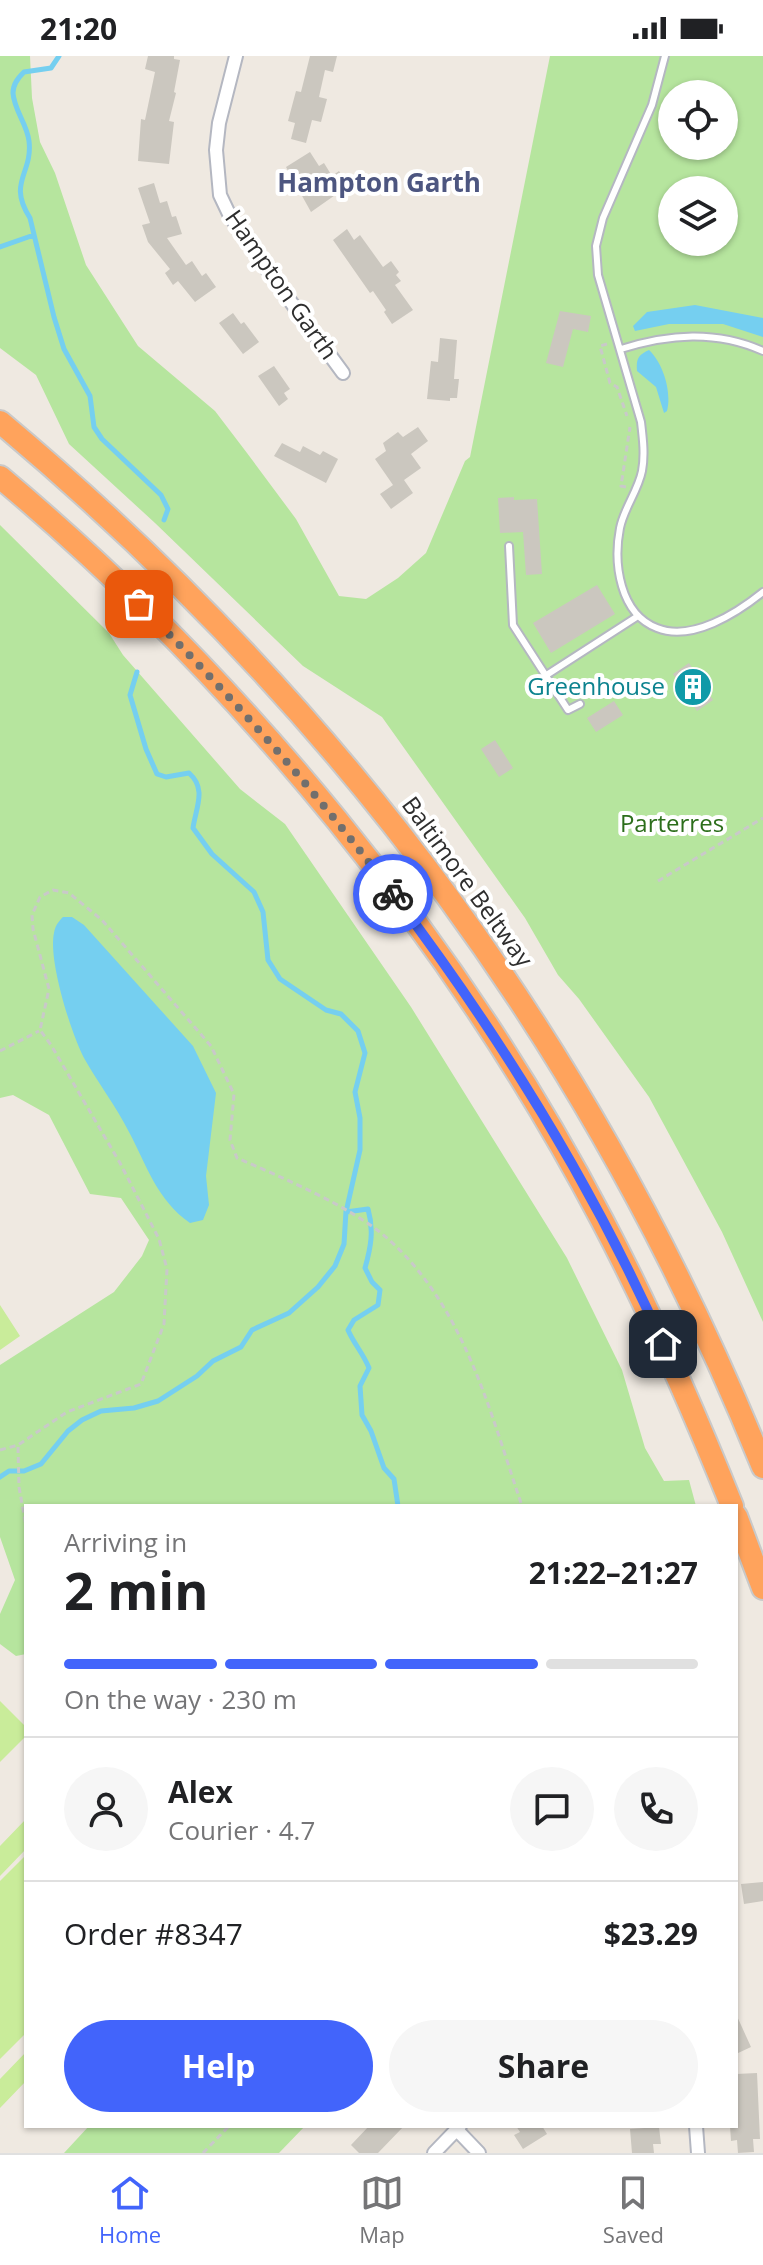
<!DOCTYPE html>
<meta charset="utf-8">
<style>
:root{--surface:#fff;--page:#f6f6f6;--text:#202124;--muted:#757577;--line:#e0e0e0;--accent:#4264fb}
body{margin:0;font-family:"Open Sans",sans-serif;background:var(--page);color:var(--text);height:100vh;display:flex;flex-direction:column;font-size:30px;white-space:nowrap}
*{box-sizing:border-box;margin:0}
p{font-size:26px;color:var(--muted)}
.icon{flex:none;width:44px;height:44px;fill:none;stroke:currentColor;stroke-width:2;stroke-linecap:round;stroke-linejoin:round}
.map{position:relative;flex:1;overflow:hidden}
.sheet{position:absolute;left:24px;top:1448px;width:714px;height:624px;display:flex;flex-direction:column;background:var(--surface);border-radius:0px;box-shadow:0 2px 6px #0004}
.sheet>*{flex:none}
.tools{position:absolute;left:658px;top:24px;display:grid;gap:16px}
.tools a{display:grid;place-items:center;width:80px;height:80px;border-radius:50%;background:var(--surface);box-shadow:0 2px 6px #0004;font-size:40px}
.pin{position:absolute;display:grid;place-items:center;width:68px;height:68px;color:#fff;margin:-34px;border-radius:16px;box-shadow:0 4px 12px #0006}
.courier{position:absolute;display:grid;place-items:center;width:80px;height:80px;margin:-40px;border:6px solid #4264fb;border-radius:50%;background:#fff;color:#222;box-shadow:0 2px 10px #0007}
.summary em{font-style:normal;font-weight:700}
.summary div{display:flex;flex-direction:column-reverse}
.summary{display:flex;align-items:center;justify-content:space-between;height:136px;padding:0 40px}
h1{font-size:52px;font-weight:700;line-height:60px}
.bar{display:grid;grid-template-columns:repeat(4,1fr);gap:12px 8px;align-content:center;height:96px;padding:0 40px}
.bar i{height:10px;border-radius:6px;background:var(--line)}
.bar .on{background:var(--accent)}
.bar p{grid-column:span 4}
.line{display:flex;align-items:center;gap:20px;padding:0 40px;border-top:2px solid var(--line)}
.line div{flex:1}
.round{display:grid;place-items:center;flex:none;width:84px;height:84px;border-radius:42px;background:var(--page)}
.cta{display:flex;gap:16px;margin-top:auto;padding:16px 40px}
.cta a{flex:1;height:92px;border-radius:48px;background:var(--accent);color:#fff;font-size:32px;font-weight:700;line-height:92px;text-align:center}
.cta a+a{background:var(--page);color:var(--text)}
.status{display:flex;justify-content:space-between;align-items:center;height:56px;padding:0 40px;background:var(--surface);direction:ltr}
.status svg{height:22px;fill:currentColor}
.menu{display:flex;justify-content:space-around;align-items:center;height:112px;border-top:2px solid var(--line);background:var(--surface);font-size:22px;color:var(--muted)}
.menu a{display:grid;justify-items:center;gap:4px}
.menu .on{color:var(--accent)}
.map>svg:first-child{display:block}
.green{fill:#b6e59e;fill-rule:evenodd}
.pitch{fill:#c9ec9a}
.water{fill:#75cff0}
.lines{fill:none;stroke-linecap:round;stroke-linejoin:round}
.stream{stroke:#75cff0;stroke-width:5}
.building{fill:#cbc7bf}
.lane-casing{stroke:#b4b7c1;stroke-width:10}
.street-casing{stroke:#b4b7c1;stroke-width:16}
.highway-casing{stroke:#c9c9c9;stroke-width:26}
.path{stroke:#c9c9c9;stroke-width:3;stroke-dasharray:6 4;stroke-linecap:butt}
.lane{stroke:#fff;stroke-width:6}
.street{stroke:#fff;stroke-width:12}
.highway{stroke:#ffa35c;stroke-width:22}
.done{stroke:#726f6d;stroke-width:8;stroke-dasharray:0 14.4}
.route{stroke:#4264fb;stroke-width:10}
.labels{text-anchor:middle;stroke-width:8;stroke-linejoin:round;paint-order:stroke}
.street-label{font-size:24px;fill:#2e2e2e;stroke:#fff}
.culture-label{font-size:24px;fill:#0d838f;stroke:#fff;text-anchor:end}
.park-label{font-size:24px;fill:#2c6e1b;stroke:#fff}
.neighbourhood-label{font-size:26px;font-weight:bold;fill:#4d5680;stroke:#fff}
</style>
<div class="status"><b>21:20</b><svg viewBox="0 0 49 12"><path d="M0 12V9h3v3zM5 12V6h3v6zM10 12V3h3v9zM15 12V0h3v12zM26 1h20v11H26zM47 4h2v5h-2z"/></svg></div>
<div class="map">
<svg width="763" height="2097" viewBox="0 0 763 2097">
<rect width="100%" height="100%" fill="#efe9e1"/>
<path class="green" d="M 0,0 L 30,0 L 32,42 L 40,86 L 55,117 L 86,209 L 138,290 L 215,355 L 247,397 L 296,463 L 339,540 L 366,543 L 398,522 L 426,497 L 465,405 L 470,401 L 550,0 L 763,0 L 763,1266 L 722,1176 L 649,1041 L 579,943 L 558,919 L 525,862 L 382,661 L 303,610 L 155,467 L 69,388 L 36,319 L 0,292 ZM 672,38 L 724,38 L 724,90 L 672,90 ZM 672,134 L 724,134 L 724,186 L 672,186 Z
M 0,469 L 109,577 L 123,599 L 240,733 L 285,768 L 411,951 L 567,1202 L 622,1314 L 645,1392 L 664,1425 L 689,1424 L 696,1450 L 26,1450 L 26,1598 L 16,1600 L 0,1588 L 0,1558 L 15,1524 L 0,1481 L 0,1309 L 114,1236 L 142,1200 L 149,1184 L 121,1142 L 90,1138 L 49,1059 L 13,1039 L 0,1042 Z
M 89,2070 L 305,2070 L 279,2097 L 64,2097 Z"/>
<path class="pitch" d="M 0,1249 L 20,1280 L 0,1294 Z
M 0,1645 L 26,1671 L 26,1680 L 0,1706 Z
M 26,1763 L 26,1793 L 0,1820 L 0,1790 Z
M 26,1799 L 26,1977 L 0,2003 L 0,1825 Z
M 26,1996 L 26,2025 L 0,2052 L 0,2023 Z"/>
<path class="water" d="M 695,249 L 763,262 L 763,281 L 723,268 L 669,268 L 635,275 L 633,270 L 647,256 Z
M 649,294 C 663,307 672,336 667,355 L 664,357 L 656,331 L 637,315 C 636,303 638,299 649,294 Z
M 63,861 L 72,861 L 84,869 L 193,990 L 216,1037 L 206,1120 L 209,1149 L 203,1164 L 190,1167 C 157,1144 147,1110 129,1076 C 116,1050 98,1027 84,1002 C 71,977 48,904 54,877 C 55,870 58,866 63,861 Z"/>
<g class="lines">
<path class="stream" d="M 59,0 L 51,12 L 24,16 C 18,22 13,28 13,37 C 14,54 27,68 29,85 C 33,118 7,126 30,162 L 54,261 L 64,293 L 90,340 L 94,371 L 102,383 L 161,439 L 168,453 L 164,464
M 0,191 L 34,179
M 137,616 L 130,639 L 146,693 L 157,718 L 166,721 L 189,717 C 207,733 196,751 193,772 L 212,798 L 254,836 L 263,856 L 268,904 L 280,923 L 326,954 L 341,958 L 358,975 L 365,997 L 355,1036 L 360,1062 L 360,1094 L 346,1156 L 368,1153 C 374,1174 371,1191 365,1212 L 372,1226 L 380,1234 L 378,1249 L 354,1264 L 348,1274 C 354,1288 363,1297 369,1312 L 360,1330 L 362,1359 L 371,1375 L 384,1412 L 394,1423 L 398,1450
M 0,1421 L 9,1415 L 24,1415 L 41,1408 L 68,1375 L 82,1364 L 101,1355 L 134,1352 L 158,1345 L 197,1320 L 213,1305 L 241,1291 L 252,1274 L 289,1257 L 318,1231 L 335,1210 L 344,1188 L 346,1155"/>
</g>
<path class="building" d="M 148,0 L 174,0 L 174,3 L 180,4 L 174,36 L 176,37 L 169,65 L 174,66 L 169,108 L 138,105 L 141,63 L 145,64 L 155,16 L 145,13 Z
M 310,0 L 337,0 L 333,16 L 325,14 L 319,41 L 327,43 L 321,66 L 312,64 L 306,87 L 291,83 L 295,67 L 288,65 L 296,35 L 301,36 Z
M 310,96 L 319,110 L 324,107 L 332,120 L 339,115 L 348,130 L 311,156 L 286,111 Z
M 154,127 L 160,147 L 167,145 L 172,161 L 176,160 L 182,178 L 167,182 L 186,209 L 192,205 L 202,220 L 206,217 L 216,231 L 195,246 L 178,225 L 173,229 L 165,217 L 170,213 L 148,186 L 142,169 L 150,167 L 138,132 Z
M 347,173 L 354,184 L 360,179 L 383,211 L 391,205 L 399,216 L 396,219 L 401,225 L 395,229 L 413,254 L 392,268 L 384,256 L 386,254 L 373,235 L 370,237 L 333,184 Z
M 560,255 L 591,260 L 588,276 L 573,273 L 563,311 L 546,307 Z
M 233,257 L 241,268 L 244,266 L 259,286 L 243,298 L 219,267 Z
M 440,282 L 457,284 L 454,323 L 459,323 L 457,342 L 450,342 L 450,345 L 427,343 L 431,305 L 438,306 Z
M 274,310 L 290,333 L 284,337 L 288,343 L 279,350 L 258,320 Z
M 418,371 L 428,385 L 411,398 L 421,412 L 404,424 L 413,437 L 391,453 L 380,438 L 393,429 L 375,403 L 386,395 L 383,387 L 398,376 L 403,381 Z
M 282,387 L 300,396 L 303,390 L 320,399 L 323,395 L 338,403 L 326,427 L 274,400 Z
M 514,441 L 514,444 L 537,443 L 542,518 L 526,519 L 523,476 L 500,477 L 498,442 Z
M 597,529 L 615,558 L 551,597 L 533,567 Z
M 689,607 L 713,644 L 697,655 L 673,618 Z
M 614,645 L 623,659 L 596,676 L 587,662 Z
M 495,684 L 513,712 L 499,721 L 481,693 Z
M 763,1826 L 763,1845 L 744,1848 L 741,1828 Z
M 736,1958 L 751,1991 L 736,1998 Z
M 757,2017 L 760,2083 L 753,2083 L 754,2096 L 738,2097 L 737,2084 L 731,2085 L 730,2070 L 738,2068 L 736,2018 Z
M 369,2070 L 404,2070 L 378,2097 L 359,2097 L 351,2089 Z
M 516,2070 L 542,2070 L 547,2078 L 523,2093 L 514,2079 L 520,2076 Z
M 659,2071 L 661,2088 L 653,2088 L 654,2097 L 632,2097 L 630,2073 Z"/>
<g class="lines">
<defs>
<path id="lane" d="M 665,0 L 652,49 L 603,162 L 596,190 L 598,219 L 641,366 C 643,383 645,399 642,415 C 638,435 624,452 620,472 C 613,508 620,558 657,572 C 692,586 737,557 763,536
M 621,293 C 669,278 716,274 763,295
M 509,490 L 513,569 L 568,654 L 580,648
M 545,620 L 638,560"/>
<path id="street" d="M 236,0 L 219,67 L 216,94 L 220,139 L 230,160 L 266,212 L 343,317
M 696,2070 L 698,2097
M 457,2074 L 479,2097
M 434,2097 L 460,2070"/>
<path id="highway" d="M 0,366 C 344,654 595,995 763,1411
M 0,421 C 241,623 456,885 602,1164 C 651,1257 693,1353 732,1450
M 736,1460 L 763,1532"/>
</defs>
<use href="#lane" class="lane-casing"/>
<use href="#street" class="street-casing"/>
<use href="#highway" class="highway-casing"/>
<path class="path" d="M 607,288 L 600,290 L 610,327 L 617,331 L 627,360
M 626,431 L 621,430 L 630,371
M 658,825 L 763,762
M 0,995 L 39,975
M 18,1391 L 19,1431 L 26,1470
M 0,1394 L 18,1389 L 67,1356 L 141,1328 L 164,1268 L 167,1213 L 159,1183 L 120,1107 L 51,989 L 40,974 L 49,933 L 33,873 L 32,859 L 40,841 L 53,834 L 69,837 L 102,864 L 211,990 L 234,1038 L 230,1084 L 237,1102 C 281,1121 352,1151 387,1182 C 465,1251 490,1356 522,1450
M 203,2097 L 229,2070"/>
<use href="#lane" class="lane"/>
<use href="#street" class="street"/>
<use href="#highway" class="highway"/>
</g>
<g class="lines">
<path class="done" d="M 139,548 C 231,639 316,735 393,838"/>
<path class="route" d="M 393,838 C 498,977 592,1128 663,1288"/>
</g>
<defs>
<symbol id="building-disc" viewBox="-11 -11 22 22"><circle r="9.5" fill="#0f9aa8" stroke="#fff"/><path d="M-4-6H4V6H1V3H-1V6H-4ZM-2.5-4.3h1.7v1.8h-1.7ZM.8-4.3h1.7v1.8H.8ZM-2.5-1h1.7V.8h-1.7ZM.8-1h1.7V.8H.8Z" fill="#fff"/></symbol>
</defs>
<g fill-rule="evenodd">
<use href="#building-disc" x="671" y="609" width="44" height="44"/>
</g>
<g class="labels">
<g class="street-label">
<text transform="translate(281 229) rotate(55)" y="8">Hampton Garth</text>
<text transform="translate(467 826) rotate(54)" y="8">Baltimore Beltway</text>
</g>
<g class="culture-label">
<text x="665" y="639">Greenhouse</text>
</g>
<g class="park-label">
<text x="672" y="776">Parterres</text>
</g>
<g class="neighbourhood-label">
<text x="379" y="136">Hampton Garth</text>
</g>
</g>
</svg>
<div class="tools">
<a><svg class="icon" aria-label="locate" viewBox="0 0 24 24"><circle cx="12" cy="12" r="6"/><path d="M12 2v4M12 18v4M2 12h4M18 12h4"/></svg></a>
<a><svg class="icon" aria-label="layers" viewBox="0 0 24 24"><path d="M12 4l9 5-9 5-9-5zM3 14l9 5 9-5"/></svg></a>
</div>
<div class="pin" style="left:139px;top:548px;background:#ea580c"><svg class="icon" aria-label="bag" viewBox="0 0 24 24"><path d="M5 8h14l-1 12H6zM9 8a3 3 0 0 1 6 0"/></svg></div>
<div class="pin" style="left:663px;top:1288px;background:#1f2937"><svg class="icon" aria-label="home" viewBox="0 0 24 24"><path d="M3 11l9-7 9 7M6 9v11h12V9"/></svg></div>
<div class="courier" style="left:393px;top:838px"><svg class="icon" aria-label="bike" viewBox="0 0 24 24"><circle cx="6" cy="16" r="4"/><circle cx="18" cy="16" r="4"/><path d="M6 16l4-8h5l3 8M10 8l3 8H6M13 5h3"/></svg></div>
<section class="sheet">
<div class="summary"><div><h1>2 min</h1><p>Arriving in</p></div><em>21:22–21:27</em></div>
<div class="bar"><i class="on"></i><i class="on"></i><i class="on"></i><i></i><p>On the way · 230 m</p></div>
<div class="line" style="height:144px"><a class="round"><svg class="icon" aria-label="person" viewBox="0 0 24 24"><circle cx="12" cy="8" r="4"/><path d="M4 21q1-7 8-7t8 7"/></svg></a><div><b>Alex</b><p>Courier · 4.7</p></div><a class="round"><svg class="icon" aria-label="chat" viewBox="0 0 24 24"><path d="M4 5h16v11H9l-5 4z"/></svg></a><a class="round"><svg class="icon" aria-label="phone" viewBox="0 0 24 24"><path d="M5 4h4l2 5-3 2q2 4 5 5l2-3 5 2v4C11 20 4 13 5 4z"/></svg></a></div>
<div class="line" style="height:104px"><div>Order #8347</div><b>$23.29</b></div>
<div class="cta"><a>Help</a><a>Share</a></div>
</section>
</div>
<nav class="menu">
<a class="on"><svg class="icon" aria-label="home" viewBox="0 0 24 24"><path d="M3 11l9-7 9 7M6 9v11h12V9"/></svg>Home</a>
<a><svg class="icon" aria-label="map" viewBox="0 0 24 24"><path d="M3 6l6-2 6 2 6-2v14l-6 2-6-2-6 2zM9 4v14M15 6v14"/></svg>Map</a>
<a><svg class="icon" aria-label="saved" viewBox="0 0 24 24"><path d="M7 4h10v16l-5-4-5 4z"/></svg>Saved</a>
</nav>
